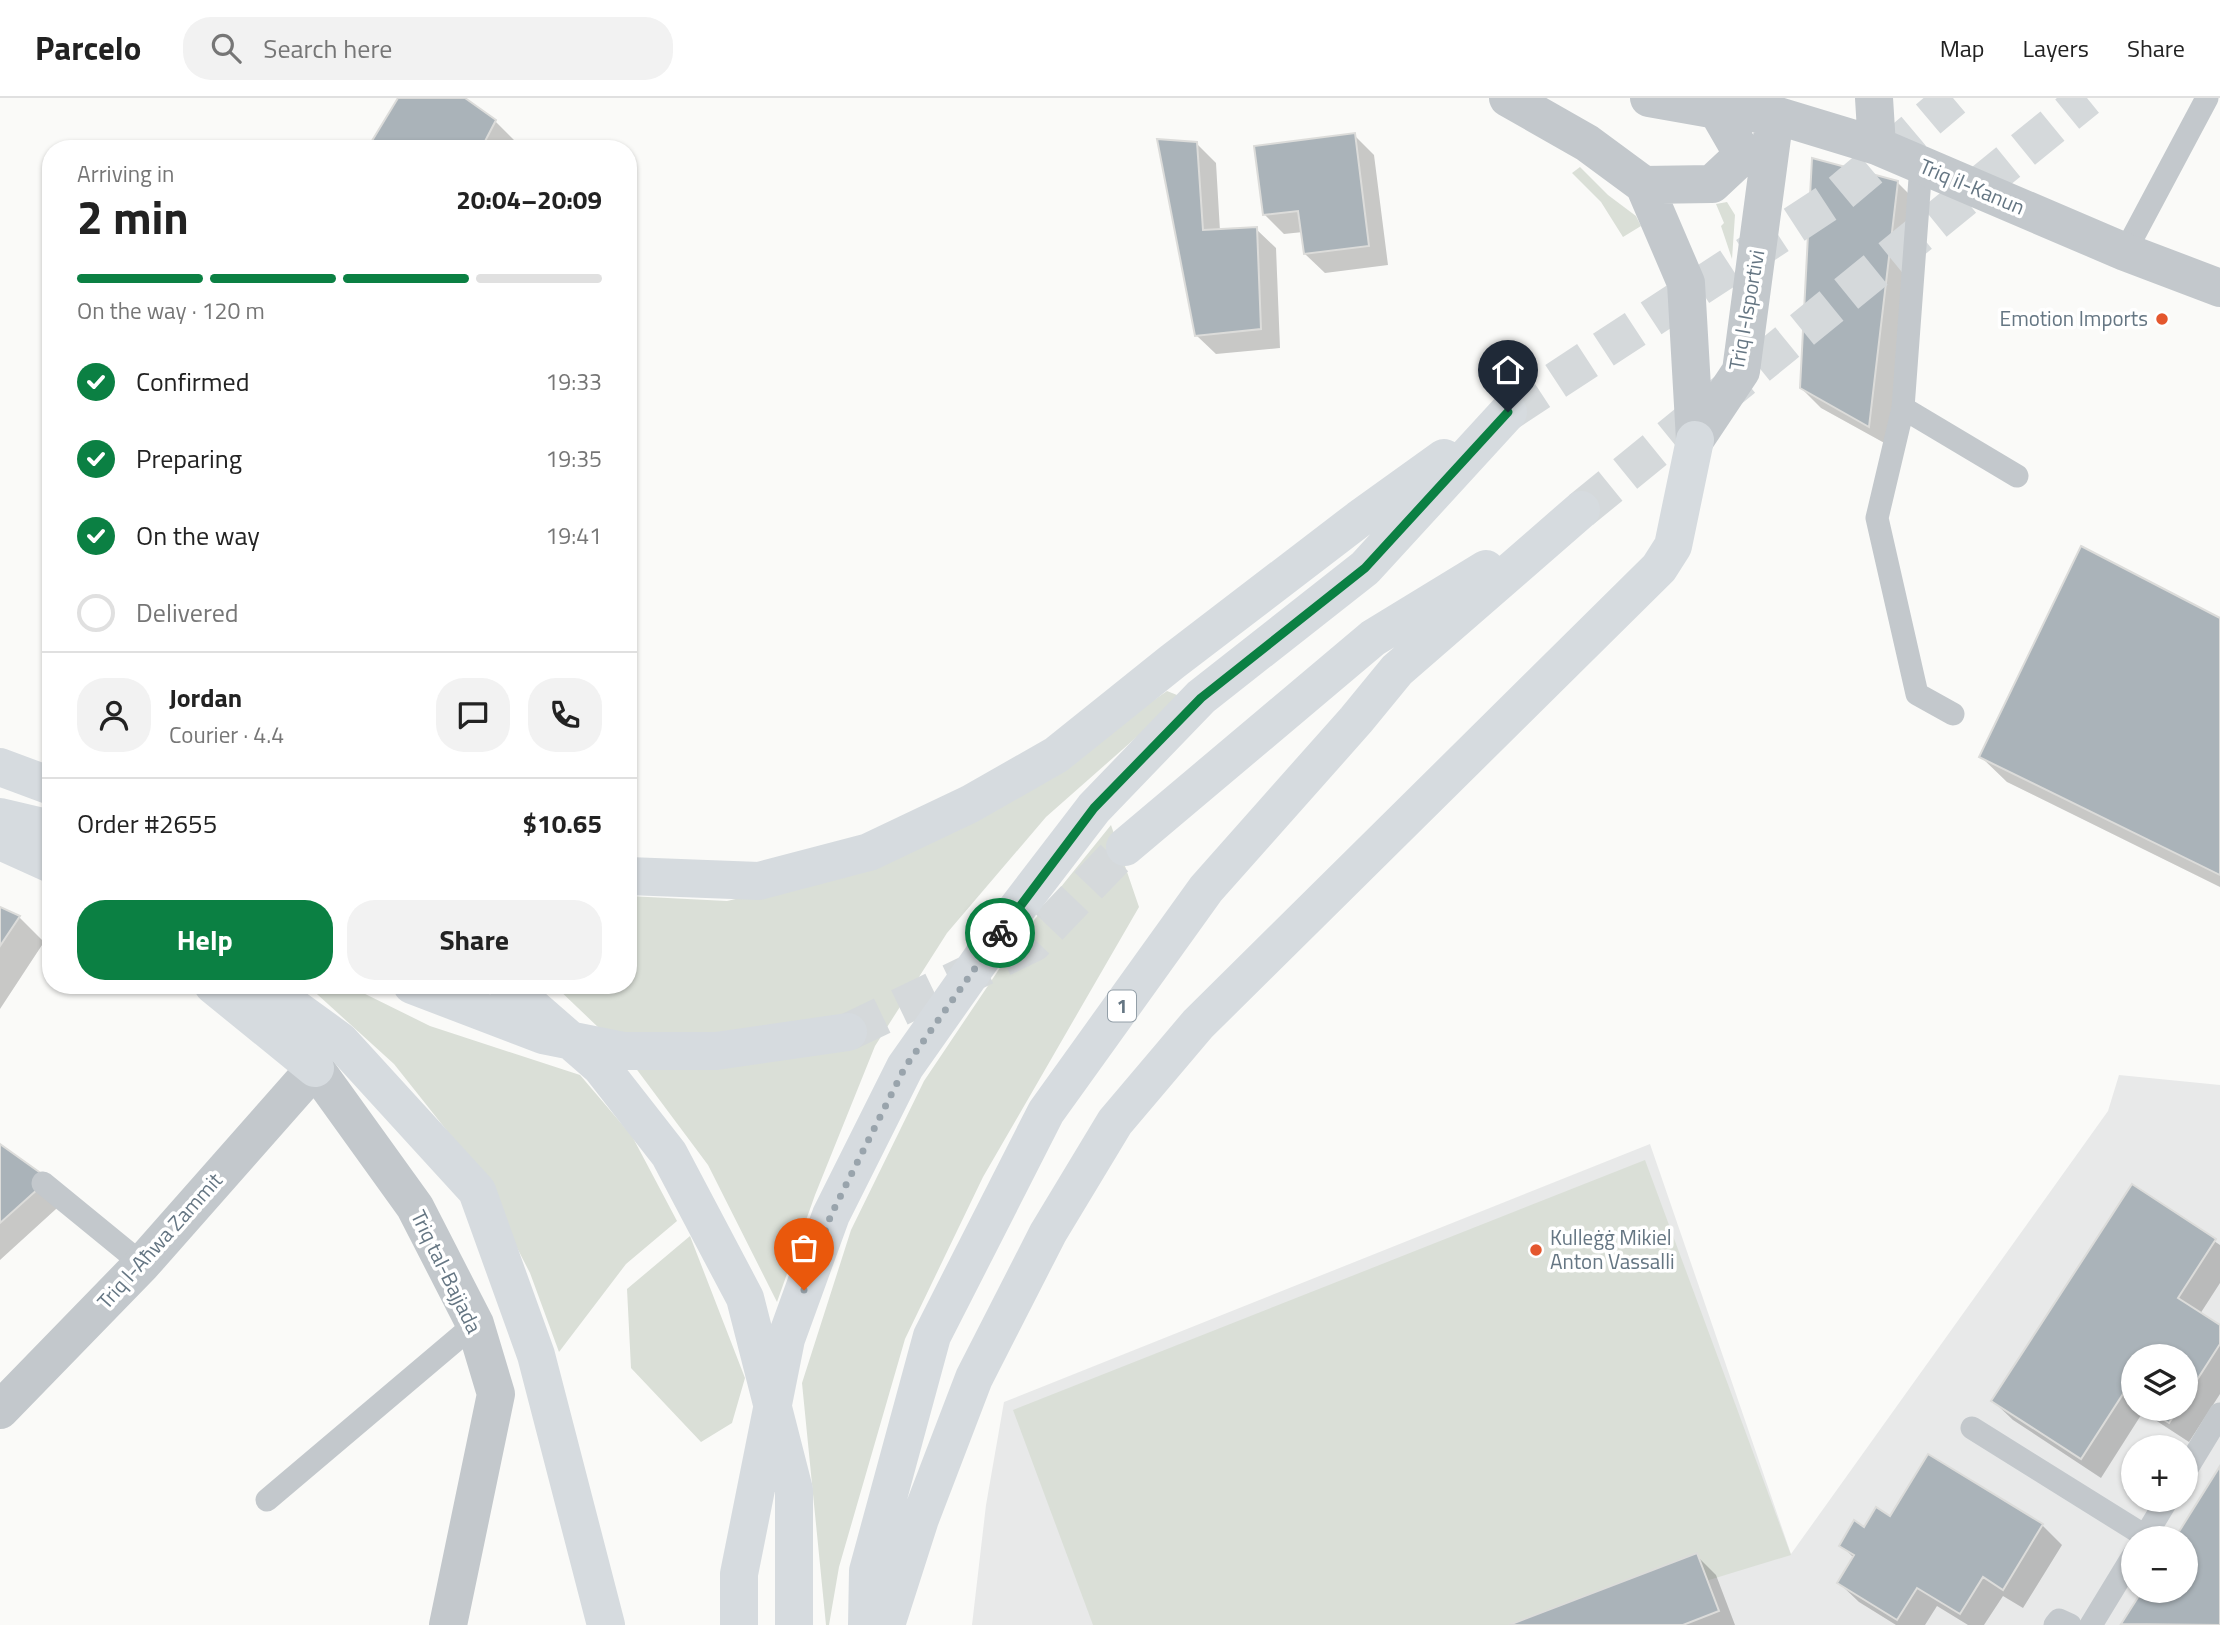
<!DOCTYPE html>
<meta charset="utf-8">
<style>
:root{--surface:#fff;--page:#f2f2f2;--text:#222;--muted:#767676;--line:#e0e0e0;--accent:#0b8043}
body{margin:0;font-family:"Titillium Web",sans-serif;background:var(--page);color:var(--text);height:100vh;display:flex;flex-direction:column;font-size:26px;white-space:nowrap}
*{box-sizing:border-box;margin:0}
p{font-size:23px;color:var(--muted)}
.icon{flex:none;width:38px;height:38px;fill:none;stroke:currentColor;stroke-width:2;stroke-linecap:round;stroke-linejoin:round}
.map{position:relative;flex:1;overflow:hidden}
.sheet{position:absolute;left:42px;top:42px;width:595px;height:854px;display:flex;flex-direction:column;background:var(--surface);border-radius:28px;box-shadow:0 2px 5px #0004}
.sheet>*{flex:none}
.buttons{position:absolute;left:2121px;top:1246px;display:grid;gap:14px}
.buttons a{display:grid;place-items:center;width:77px;height:77px;border-radius:50%;background:var(--surface);box-shadow:0 2px 5px #0004;font-size:35px}
.pin{position:absolute;display:grid;place-items:center;width:60px;height:60px;color:#fff;margin:-72px -30px;border-radius:50% 50% 50% 0;rotate:-45deg;box-shadow:0 0 7px #0007}
.pin .icon{rotate:45deg}
.courier{position:absolute;display:grid;place-items:center;width:70px;height:70px;margin:-35px;border:5px solid #0b8043;border-radius:50%;background:#fff;color:#222;box-shadow:0 2px 9px #0007}
.head em{font-style:normal;font-weight:700}
.head div{display:flex;flex-direction:column-reverse}
.head{display:flex;align-items:center;justify-content:space-between;height:119px;padding:0 35px}
h1{font-size:46px;font-weight:700;line-height:52px}
.bar{display:grid;grid-template-columns:repeat(4,1fr);gap:10px 7px;align-content:center;height:84px;padding:0 35px}
.bar i{height:9px;border-radius:5px;background:var(--line)}
.bar .on{background:var(--accent)}
.bar p{grid-column:span 4}
.line{display:flex;align-items:center;gap:18px;padding:0 35px;border-top:2px solid var(--line)}
.line div{flex:1}
.round{display:grid;place-items:center;flex:none;width:74px;height:74px;border-radius:28px;background:var(--page)}
ol{padding:0 35px;list-style:none}
li{display:flex;align-items:center;gap:21px;height:77px}
li p{margin-inline-start:auto}
li .icon{padding:7px;border-radius:50%;background:var(--accent);color:#fff;stroke-width:4}
li:last-child{color:var(--muted)}
li i{width:38px;height:38px;border:4px solid var(--line);border-radius:50%}
.action{display:flex;gap:14px;margin-top:auto;padding:14px 35px}
.action a{flex:1;height:80px;border-radius:28px;background:var(--accent);color:#fff;font-size:28px;font-weight:700;line-height:80px;text-align:center}
.action a+a{background:var(--page);color:var(--text)}
header{display:flex;align-items:center;gap:42px;box-sizing:border-box;height:98px;padding:0 35px;background:var(--surface);border-bottom:2px solid var(--line)}
header strong{font-size:33px}
nav{display:flex;gap:38px;margin-inline-start:auto;font-size:24px}
.search{width:490px;height:63px;background:var(--page);display:flex;align-items:center;gap:18px;box-sizing:border-box;padding:0 24px;border-radius:28px;color:var(--muted);font-size:26px}
.map>svg:first-child{display:block}
.built{fill:#e8e9e9;fill-rule:evenodd}
.green{fill:#dadfd7}
.shadow{fill:#0003;fill-rule:evenodd}
.building{fill:#aab3b9;stroke:#dcdcda;stroke-width:2}
.lines{fill:none;stroke-linecap:round;stroke-linejoin:round}
.highway-tunnel{stroke:#d5d9db;stroke-width:38;stroke-dasharray:38 19;stroke-linecap:butt}
.lane{stroke:#c3c8cc;stroke-width:23}
.street{stroke:#c3c8cc;stroke-width:38}
.highway{stroke:#d6dbdf;stroke-width:38}
.done{stroke:#99a4ac;stroke-width:7;stroke-dasharray:0 12.6}
.route{stroke:#0b8043;stroke-width:9}
.poi-dot{fill:#e4572e;stroke:#fff;stroke-width:2.5}
.labels{text-anchor:middle;stroke-width:7;stroke-linejoin:round;paint-order:stroke}
.shield{fill:#fff;stroke:#939fa8;stroke-width:2}
.shield-label{font-size:19px;font-weight:bold;fill:#657683}
.street-label{font-size:21px;fill:#657683;stroke:#fff}
.poi-label{font-size:21px;fill:#657683;stroke:#fff;text-anchor:end}
</style>
<header>
<strong>Parcelo</strong>
<div class="search"><svg class="icon" aria-label="search" viewBox="0 0 24 24"><circle cx="10" cy="10" r="6"/><path d="M15 15l6 6"/></svg>Search here</div>
<nav><a>Map</a><a>Layers</a><a>Share</a></nav>
</header>
<div class="map">
<svg width="2220" height="1527" viewBox="0 0 2220 1527">
<rect width="100%" height="100%" fill="#fafaf8"/>
<path class="built" d="M 2119,977 L 2220,987 L 2220,1527 L 972,1527 L 986,1407 L 1004,1304 L 1650,1046 L 1791,1456 L 2108,1013 ZM 2133,1258 L 2186,1258 L 2186,1311 L 2133,1311 ZM 2133,1349 L 2186,1349 L 2186,1402 L 2133,1402 ZM 2133,1440 L 2186,1440 L 2186,1493 L 2133,1493 Z"/>
<path class="green" d="M 1580,69 L 1608,97 L 1636,118 L 1641,128 L 1623,139 L 1601,104 L 1572,75 Z
M 1727,104 L 1735,117 L 1732,161 L 1721,128 L 1724,125 L 1716,106 Z
M 1167,593 L 1182,599 L 1046,719 L 947,835 L 875,948 L 815,1097 L 777,1204 L 708,1067 L 623,953 L 554,887 L 628,887 L 628,798 L 727,803 L 884,767 L 1024,692 Z
M 1111,727 L 1139,809 L 983,1079 L 905,1241 L 839,1469 L 829,1527 L 826,1527 L 802,1285 L 851,1132 L 924,983 L 1022,837 Z
M 307,887 L 347,887 L 430,928 L 580,977 L 632,1038 L 677,1123 L 626,1166 L 559,1254 L 530,1175 L 475,1068 L 394,966 Z
M 1645,1062 L 1791,1457 L 1562,1527 L 1093,1527 L 1013,1312 Z
M 690,1138 L 745,1280 L 732,1325 L 701,1344 L 631,1270 L 627,1191 Z"/>
<path class="shadow" d="M 400,0 L 461,0 L 495,23 L 515,43 L 511,51 L 369,51 Z
M 1354,37 L 1374,57 L 1388,167 L 1325,175 L 1305,156 L 1303,134 L 1284,136 L 1265,117 Z
M 1197,46 L 1216,65 L 1220,133 L 1256,131 L 1276,150 L 1280,250 L 1216,256 L 1196,237 Z
M 1897,84 L 1917,104 L 1888,347 L 1821,310 L 1801,290 Z
M 2220,522 L 2220,789 L 2007,684 L 1981,659 Z
M 0,811 L 19,819 L 44,844 L 0,911 Z
M 0,1048 L 67,1101 L 0,1162 Z
M 2132,1088 L 2220,1147 L 2220,1185 L 2200,1216 L 2220,1229 L 2220,1296 L 2189,1344 L 2143,1314 L 2101,1380 L 2013,1322 L 1993,1303 ZM 2133,1258 L 2186,1258 L 2186,1311 L 2133,1311 Z
M 2220,1371 L 2220,1527 L 2124,1527 L 2144,1493 L 2186,1493 L 2186,1440 L 2177,1440 Z
M 1890,1420 L 2042,1427 L 2062,1447 L 2023,1510 L 2003,1498 L 1984,1527 L 1968,1527 L 1937,1508 L 1925,1527 L 1896,1527 L 1859,1504 L 1839,1485 L 1854,1460 L 1841,1447 L 1865,1431 Z
M 1696,1457 L 1716,1477 L 1735,1527 L 1513,1527 Z"/>
<path class="building" d="M 398,0 L 465,0 L 496,22 L 481,51 L 367,51 Z
M 1355,35 L 1369,148 L 1304,156 L 1298,113 L 1263,117 L 1254,48 Z
M 1157,41 L 1197,44 L 1203,132 L 1257,129 L 1261,231 L 1195,238 Z
M 1812,60 L 1898,83 L 1869,329 L 1800,290 Z
M 2081,448 L 2220,520 L 2220,777 L 1979,659 Z
M 0,809 L 20,818 L 0,848 Z
M 0,1046 L 49,1081 L 0,1125 Z
M 2132,1086 L 2216,1141 L 2178,1200 L 2220,1227 L 2220,1246 L 2186,1299 L 2186,1258 L 2133,1258 L 2133,1303 L 2123,1296 L 2081,1361 L 1991,1303 Z
M 2146,1311 L 2178,1311 L 2169,1325 Z
M 1928,1356 L 2043,1426 L 2003,1492 L 1983,1479 L 1960,1516 L 1917,1490 L 1897,1522 L 1837,1485 L 1854,1457 L 1839,1448 L 1854,1422 L 1864,1429 L 1876,1409 L 1890,1418 Z
M 2220,1368 L 2220,1527 L 2121,1526 L 2142,1493 L 2186,1493 L 2186,1440 L 2175,1440 Z
M 1697,1455 L 1719,1513 L 1683,1527 L 1509,1527 Z"/>
<g class="lines">
<path class="highway-tunnel" d="M 1508,314 L 1832,102 L 1953,0
M 1581,412 L 2087,0
M 848,934 L 1033,845 L 1125,749"/>
<path class="lane" d="M 1921,67 L 1903,310 L 1877,420 L 1917,596 L 1953,616
M 2125,154 L 2207,0
M 1903,310 L 2017,378
M 43,1085 L 142,1166
M 1972,1330 L 2145,1438
M 2186,1372 L 2220,1316
M 267,1402 L 475,1226
M 2144,1440 L 2167,1402
M 2055,1527 L 2059,1522 L 2070,1527
M 2091,1527 L 2133,1458"/>
<path class="street" d="M 1508,0 L 1587,45 L 1644,87 L 1712,86 L 1743,57 L 1717,12
M 1649,0 L 1717,12 L 1775,17 L 1877,48 L 2125,154 L 2220,190
M 1874,0 L 1877,48
M 1644,87 L 1686,185 L 1695,342
M 1695,342 L 1741,273 L 1775,17
M 0,1312 L 142,1166 L 315,970 L 415,1109 L 475,1226 L 496,1296 L 448,1527"/>
<path class="highway" d="M 0,669 L 51,688
M 0,719 L 51,731
M 0,743 L 51,766
M 1125,749 L 1373,540 L 1486,471
M 628,778 L 759,783 L 869,754 L 970,706 L 1056,657 L 1172,564 L 1359,421 L 1444,360
M 213,887 L 315,970
M 263,887 L 340,943 L 477,1093 L 536,1257 L 606,1527
M 412,887 L 543,937 L 623,953 L 716,953 L 848,934
M 507,887 L 601,969 L 669,1056 L 745,1200 L 794,1392 L 794,1527
M 739,1527 L 739,1476 L 786,1241 L 831,1117 L 905,969 L 1012,817 L 1094,710 L 1201,599 L 1365,470 L 1508,314
M 867,1527 L 868,1473 L 932,1238 L 1046,1014 L 1206,791 L 1356,622 L 1397,572 L 1581,412
M 886,1527 L 920,1421 L 974,1280 L 1048,1135 L 1115,1024 L 1198,926 L 1659,470 L 1673,448 L 1695,342"/>
</g>
<g class="lines">
<path class="done" d="M 804,1192 L 831,1117 L 905,969 L 1000,835"/>
<path class="route" d="M 1000,835 L 1094,710 L 1201,600 L 1365,470 L 1508,314"/>
</g>
<g class="poi-dot">
<circle cx="2162" cy="221" r="7"/>
<circle cx="1536" cy="1152" r="7"/>
</g>
<g class="labels">
<rect class="shield" x="1108" y="892.5" width="28" height="31" rx="5"/>
<g class="shield-label">
<text x="1122" y="915">1</text>
</g>
<g class="street-label">
<text transform="translate(1972 89) rotate(23)" y="7">Triq il-Kanun</text>
<text transform="translate(1747 212) rotate(-80)" y="7">Triq l-Isportivi</text>
<text transform="translate(160 1143) rotate(-48)" y="7">Triq l-Aħwa Zammit</text>
<text transform="translate(446 1174) rotate(64)" y="7">Triq tal-Bajjada</text>
</g>
<g class="poi-label">
<text x="2148" y="228">Emotion Imports</text>
<text x="1550" y="1147" text-anchor="start">Kulleġġ Mikiel<tspan x="1550" dy="24">Anton Vassalli</tspan></text>
</g>
</g>
</svg>
<div class="buttons">
<a><svg class="icon" aria-label="layers" viewBox="0 0 24 24"><path d="M12 4l9 5-9 5-9-5zM3 14l9 5 9-5"/></svg></a>
<a>+</a>
<a>−</a>
</div>
<div class="pin" style="left:804px;top:1192px;background:#ea580c"><svg class="icon" aria-label="bag" viewBox="0 0 24 24"><path d="M5 8h14l-1 12H6zM9 8a3 3 0 0 1 6 0"/></svg></div>
<div class="pin" style="left:1508px;top:314px;background:#1f2937"><svg class="icon" aria-label="home" viewBox="0 0 24 24"><path d="M3 11l9-7 9 7M6 9v11h12V9"/></svg></div>
<div class="courier" style="left:1000px;top:835px"><svg class="icon" aria-label="bike" viewBox="0 0 24 24"><circle cx="6" cy="16" r="4"/><circle cx="18" cy="16" r="4"/><path d="M6 16l4-8h5l3 8M10 8l3 8H6M13 5h3"/></svg></div>
<section class="sheet">
<div class="head"><div><h1>2 min</h1><p>Arriving in</p></div><em>20:04–20:09</em></div>
<div class="bar"><i class="on"></i><i class="on"></i><i class="on"></i><i></i><p>On the way · 120 m</p></div>
<ol>
<li><svg class="icon" aria-label="check" viewBox="0 0 24 24"><path d="M5 12l5 5 9-10"/></svg>Confirmed<p>19:33</p></li>
<li><svg class="icon" aria-label="check" viewBox="0 0 24 24"><path d="M5 12l5 5 9-10"/></svg>Preparing<p>19:35</p></li>
<li><svg class="icon" aria-label="check" viewBox="0 0 24 24"><path d="M5 12l5 5 9-10"/></svg>On the way<p>19:41</p></li>
<li><i></i>Delivered</li>
</ol>
<div class="line" style="height:126px"><a class="round"><svg class="icon" aria-label="person" viewBox="0 0 24 24"><circle cx="12" cy="8" r="4"/><path d="M4 21q1-7 8-7t8 7"/></svg></a><div><b>Jordan</b><p>Courier · 4.4</p></div><a class="round"><svg class="icon" aria-label="chat" viewBox="0 0 24 24"><path d="M4 5h16v11H9l-5 4z"/></svg></a><a class="round"><svg class="icon" aria-label="phone" viewBox="0 0 24 24"><path d="M5 4h4l2 5-3 2q2 4 5 5l2-3 5 2v4C11 20 4 13 5 4z"/></svg></a></div>
<div class="line" style="height:91px"><div>Order #2655</div><b>$10.65</b></div>
<div class="action"><a>Help</a><a>Share</a></div>
</section>
</div>
